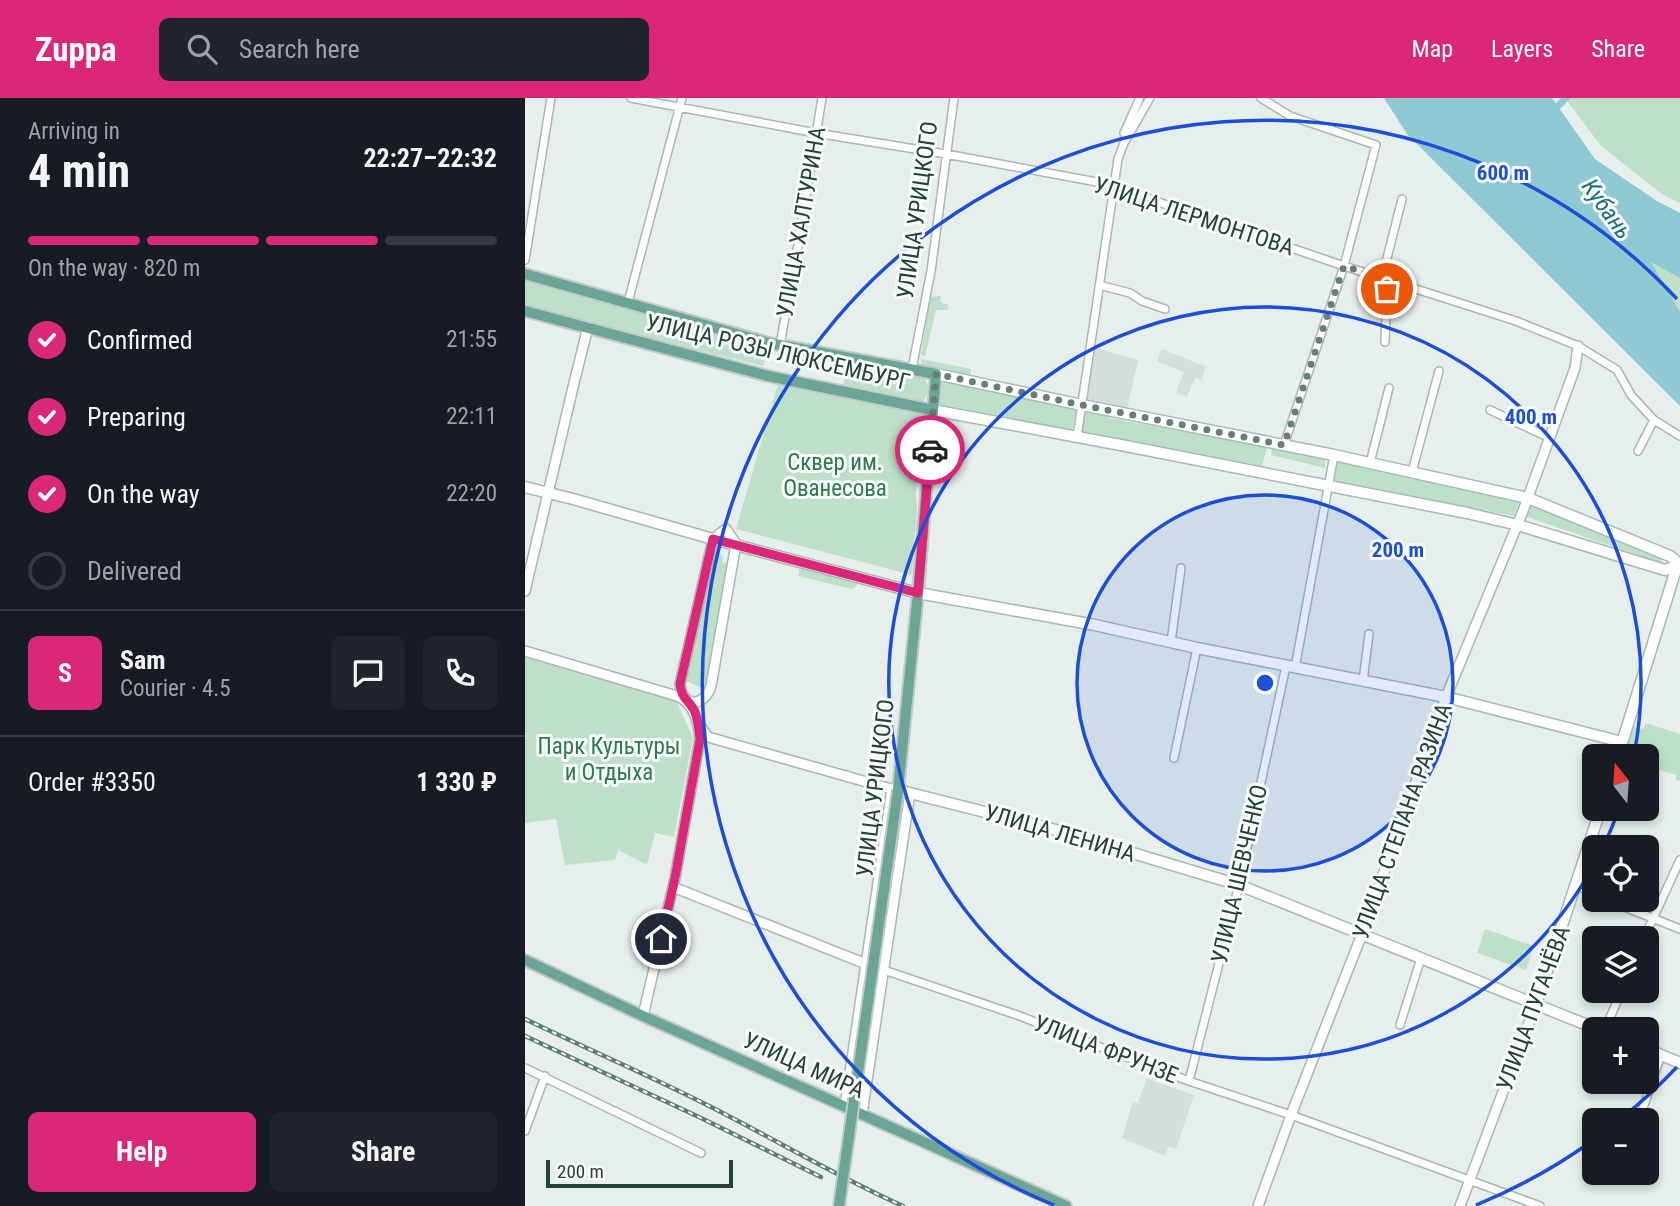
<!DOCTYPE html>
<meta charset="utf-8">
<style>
:root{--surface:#171b24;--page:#20242c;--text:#f1f3f6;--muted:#9ea1a6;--line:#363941;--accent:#db2777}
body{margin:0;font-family:"Roboto Condensed",sans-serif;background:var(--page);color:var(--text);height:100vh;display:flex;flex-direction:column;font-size:26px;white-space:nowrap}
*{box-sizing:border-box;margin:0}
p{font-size:23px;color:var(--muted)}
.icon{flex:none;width:38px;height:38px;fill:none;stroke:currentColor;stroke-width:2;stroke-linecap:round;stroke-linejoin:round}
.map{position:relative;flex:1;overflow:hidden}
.sheet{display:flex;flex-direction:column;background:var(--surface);width:525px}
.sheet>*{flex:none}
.needle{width:46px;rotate:343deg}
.buttons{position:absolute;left:1057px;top:646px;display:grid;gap:14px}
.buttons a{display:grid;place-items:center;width:77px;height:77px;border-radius:10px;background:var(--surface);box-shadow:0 4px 10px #0003;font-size:35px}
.scale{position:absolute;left:21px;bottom:18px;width:187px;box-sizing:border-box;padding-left:7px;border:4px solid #24423a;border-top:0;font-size:19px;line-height:24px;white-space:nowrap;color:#24423a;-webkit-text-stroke:5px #f7fbf9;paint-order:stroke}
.pin{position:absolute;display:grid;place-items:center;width:60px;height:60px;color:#fff;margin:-30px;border:4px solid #fff;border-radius:50%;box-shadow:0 2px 7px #0007}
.courier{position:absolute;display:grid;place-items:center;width:70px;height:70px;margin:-35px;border:5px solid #db2777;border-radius:50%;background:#fff;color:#222;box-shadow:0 2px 9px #0007}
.summary em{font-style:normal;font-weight:700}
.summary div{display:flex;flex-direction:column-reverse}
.summary{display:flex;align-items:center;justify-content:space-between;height:119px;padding:0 28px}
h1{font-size:46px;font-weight:700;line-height:52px}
.bar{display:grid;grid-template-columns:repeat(4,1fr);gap:10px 7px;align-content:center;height:84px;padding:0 28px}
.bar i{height:9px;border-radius:5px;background:var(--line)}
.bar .selected{background:var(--accent)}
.bar p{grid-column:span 4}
.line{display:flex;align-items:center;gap:18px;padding:0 28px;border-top:2px solid var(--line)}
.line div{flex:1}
.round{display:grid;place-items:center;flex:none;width:74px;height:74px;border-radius:10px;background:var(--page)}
ol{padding:0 28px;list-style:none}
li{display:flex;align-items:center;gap:21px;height:77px}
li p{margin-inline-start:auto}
li .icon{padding:7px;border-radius:50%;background:var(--accent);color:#fff;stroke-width:4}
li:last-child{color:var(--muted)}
li i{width:38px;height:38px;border:4px solid var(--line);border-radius:50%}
.button{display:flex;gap:14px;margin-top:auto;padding:14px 28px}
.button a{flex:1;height:80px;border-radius:10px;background:var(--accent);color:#fff;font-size:28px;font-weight:700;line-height:80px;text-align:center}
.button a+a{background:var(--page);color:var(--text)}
header{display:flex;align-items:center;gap:42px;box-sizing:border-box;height:98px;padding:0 35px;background:var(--accent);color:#fff}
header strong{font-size:33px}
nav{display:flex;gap:38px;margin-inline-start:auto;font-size:24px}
.search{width:490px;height:63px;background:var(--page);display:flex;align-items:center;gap:18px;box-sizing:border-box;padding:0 24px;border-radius:10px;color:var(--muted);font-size:26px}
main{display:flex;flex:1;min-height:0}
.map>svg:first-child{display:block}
.built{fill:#d4dfda}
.green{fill:#bfe0c8}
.water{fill:#8ec9d4}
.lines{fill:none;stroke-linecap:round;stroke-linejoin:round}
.canal{stroke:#8ec9d4;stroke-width:7}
.minor-casing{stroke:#a8b8b2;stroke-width:10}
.tertiary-casing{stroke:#a8b8b2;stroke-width:12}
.secondary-casing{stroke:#a4bbb3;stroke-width:13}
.primary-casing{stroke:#c2cac8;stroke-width:14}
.minor{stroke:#fff;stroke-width:7}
.tertiary{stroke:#fff;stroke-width:9}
.secondary{stroke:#fff;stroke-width:10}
.primary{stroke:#6aa596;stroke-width:10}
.rail-casing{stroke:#5f7d75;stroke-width:4.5}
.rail{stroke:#f7fbf9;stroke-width:2;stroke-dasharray:5;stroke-linecap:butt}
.primary-bridge-casing{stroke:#c2cac8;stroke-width:14;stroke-linecap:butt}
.primary-bridge{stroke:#6aa596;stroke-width:10}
.done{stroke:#687f78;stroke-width:7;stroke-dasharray:0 12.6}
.route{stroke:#db2777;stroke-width:9}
.ring{fill:none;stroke:#1d4ed8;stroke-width:3.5}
.labels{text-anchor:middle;stroke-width:6;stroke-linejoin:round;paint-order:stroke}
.street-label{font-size:23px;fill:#24423a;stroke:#f7fbf9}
.park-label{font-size:23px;fill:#2d7a4b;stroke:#f7fbf9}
.water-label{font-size:24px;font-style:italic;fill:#1c6f80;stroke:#f7fbf9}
.centre{fill:#1d4ed8;stroke:#f7fbf9;stroke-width:3.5}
.ring-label{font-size:21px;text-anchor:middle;font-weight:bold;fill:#1d4ed8;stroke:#f7fbf9;stroke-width:6;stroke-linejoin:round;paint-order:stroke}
</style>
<header>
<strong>Zuppa</strong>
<div class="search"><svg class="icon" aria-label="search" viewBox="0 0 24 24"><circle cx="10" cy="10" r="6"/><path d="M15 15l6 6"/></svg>Search here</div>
<nav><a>Map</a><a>Layers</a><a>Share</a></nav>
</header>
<main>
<section class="sheet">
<div class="summary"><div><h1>4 min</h1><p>Arriving in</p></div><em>22:27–22:32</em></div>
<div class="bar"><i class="selected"></i><i class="selected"></i><i class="selected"></i><i></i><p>On the way · 820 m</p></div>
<ol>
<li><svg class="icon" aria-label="check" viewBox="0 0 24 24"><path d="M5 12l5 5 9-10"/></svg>Confirmed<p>21:55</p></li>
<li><svg class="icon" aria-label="check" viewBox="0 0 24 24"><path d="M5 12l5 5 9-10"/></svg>Preparing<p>22:11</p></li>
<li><svg class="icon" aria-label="check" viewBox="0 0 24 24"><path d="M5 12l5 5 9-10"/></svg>On the way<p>22:20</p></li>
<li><i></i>Delivered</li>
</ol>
<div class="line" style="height:126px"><b class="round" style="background:var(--accent);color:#fff">S</b><div><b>Sam</b><p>Courier · 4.5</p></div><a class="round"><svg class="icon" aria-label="chat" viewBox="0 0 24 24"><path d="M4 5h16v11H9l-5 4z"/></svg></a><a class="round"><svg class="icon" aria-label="phone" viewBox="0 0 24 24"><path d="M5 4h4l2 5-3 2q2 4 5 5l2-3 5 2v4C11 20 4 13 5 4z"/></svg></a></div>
<div class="line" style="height:91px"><div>Order #3350</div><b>1 330 ₽</b></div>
<div class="button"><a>Help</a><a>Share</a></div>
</section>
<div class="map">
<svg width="1155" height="1108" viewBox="0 0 1155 1108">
<rect width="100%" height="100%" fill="#e6efeb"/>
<path class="built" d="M 565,248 L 613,262 L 602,311 L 558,302 Z
M 637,251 L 681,269 L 676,282 L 670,280 L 662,299 L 651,294 L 659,274 L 632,263 Z
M 622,980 L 669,997 L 651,1051 L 644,1048 L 640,1058 L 597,1040 L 608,1003 L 613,1005 Z"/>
<path class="green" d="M 1040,0 L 1155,0 L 1155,105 L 1137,96 L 1076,48 Z
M 1125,163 L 1155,180 L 1155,214 Z
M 0,179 L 214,238 L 211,252 L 240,260 L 238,268 L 0,209 Z
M 416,198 L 415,203 L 419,206 L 423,206 L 423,212 L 411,212 L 400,258 L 396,257 L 405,199 Z
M 396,261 L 446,271 L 445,279 L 396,267 Z
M 314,262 L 394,277 C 405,282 406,294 398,303 L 393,303 L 318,288 L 321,274 L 312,268 Z
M 416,283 L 552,309 L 547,332 L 414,306 Z
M 253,286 L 401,316 L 398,364 L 393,378 L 391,393 L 392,410 L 387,477 L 211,431 Z
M 561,312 L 582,316 L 584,320 L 695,340 L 698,338 L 743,347 L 737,368 L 557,334 Z
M 747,348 L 797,358 L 800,362 L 800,370 L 746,357 Z
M 811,361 L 995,402 L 989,418 L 808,382 Z
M 1005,406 L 1138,457 L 1136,465 L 1002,419 Z
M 188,452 L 197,457 L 198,465 L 204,466 L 181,592 L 159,582 Z
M 276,466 L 332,483 L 332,488 L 327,491 L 273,478 Z
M 0,556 L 123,592 L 131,597 L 146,598 L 151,602 L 168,640 L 149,739 L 130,735 L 122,767 L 93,752 L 90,762 L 40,767 L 31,721 L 0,725 Z
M 1121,625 L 1155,636 L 1155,683 L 1151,682 L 1151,677 L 1122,668 L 1122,658 L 1097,658 L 1107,628 L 1118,631 Z
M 960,831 L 1009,848 L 1001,872 L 952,855 Z"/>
<path class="water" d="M 859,0 L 1027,0 L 1070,61 L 1132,103 L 1155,115 L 1155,180 L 1126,164 L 1155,214 L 1155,308 L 882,36 Z"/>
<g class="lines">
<path class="canal" d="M 1033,8 L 1041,0"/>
<defs>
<path id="minor" d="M 106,0 L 291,35 L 421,56 L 588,87 L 647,109 L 819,168 L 991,223 L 1053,248 L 1092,272 L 1106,297 L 1129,322 L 1155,338
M 736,0 L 765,18 L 851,47 L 819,168 L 759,347
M 602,40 L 599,35 L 614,2 L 614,0
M 0,162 L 26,0
M 857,180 L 877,101
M 574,187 L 605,195 L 617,203 L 640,211
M 103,204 L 157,0
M 860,244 L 862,191 L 865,183
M 255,247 L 272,153 L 297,0
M 387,271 L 406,173 L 429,0
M 965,312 L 1025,340
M 552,339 L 593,61 L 599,45 L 625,0
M 1113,353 L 1129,322
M 845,365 L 864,290
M 887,374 L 914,273
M 646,544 L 656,470
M 770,570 L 809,357
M 838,583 L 844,536
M 649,660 L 672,550
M 1051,787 L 1069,796
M 1082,802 L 1155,831
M 1119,840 L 1155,762
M 344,867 L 492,917 L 664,983 L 766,1017 L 1015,1108
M 875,927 L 896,860
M 1080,931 L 1097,892
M 0,970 L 176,1055
M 664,983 L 714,787 L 761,568
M 1114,1022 L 1136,957
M 0,1033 L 20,978"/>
<path id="tertiary" d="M 201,431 L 211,446 L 186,588 C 179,610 157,610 155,586 L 188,441 Z
M 0,493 L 49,285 L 63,229
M 0,553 L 152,598 C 170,606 173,623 175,641 L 150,780 L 118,918
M 176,629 L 183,639 L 370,692
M 148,789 L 341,866
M 320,1008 L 367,691
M 337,1016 L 385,695
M 733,1108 L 766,1017 L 837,836 L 921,599 L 998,413 L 1050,270 L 1053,248
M 935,1108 L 1011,906"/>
<path id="secondary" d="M 411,276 L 557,307 L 809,357 L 1003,400 L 1145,458 L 1150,462 L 1152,468
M 408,312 L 601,348 L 942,415 L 993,427 L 1140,472 L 1152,468
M 0,389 L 48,401 L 188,441 L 393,495 L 570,527 L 672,550 L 921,599 L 1097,644
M 1093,658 L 1152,468
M 373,692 L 531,732 L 714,787 L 1072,931
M 1011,906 L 1076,710
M 1122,951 L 1155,965"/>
<path id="primary" d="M 0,176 L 244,245 L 411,276 L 393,495 L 373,692
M 0,213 L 243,278 L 408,312
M 0,862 L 118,918 L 541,1108"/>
</defs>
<use href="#minor" class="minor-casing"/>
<use href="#tertiary" class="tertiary-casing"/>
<use href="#secondary" class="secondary-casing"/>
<use href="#primary" class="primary-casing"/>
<use href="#minor" class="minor"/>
<use href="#tertiary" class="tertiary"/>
<use href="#secondary" class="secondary"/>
<use href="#primary" class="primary"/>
<defs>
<path id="rail" d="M 0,921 C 62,951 126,978 188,1010 C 251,1042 313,1079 378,1108
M 0,938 L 174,1019 L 296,1079"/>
</defs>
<use href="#rail" class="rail-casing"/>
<use href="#rail" class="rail"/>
<defs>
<path id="primary-bridge" d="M 314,1108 L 373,692"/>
</defs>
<use href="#primary-bridge" class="primary-bridge-casing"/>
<use href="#primary-bridge" class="primary-bridge"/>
</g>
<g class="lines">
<path class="done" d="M 405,352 L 411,276 L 557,307 L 759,347 L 819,168 L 865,183 L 862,191"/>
<path class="route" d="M 136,841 L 150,780 L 175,641 C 174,631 173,621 169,612 C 163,601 156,600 155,586 L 188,441 L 393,495 L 405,352"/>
</g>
<circle cx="740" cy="585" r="188" fill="#1d4ed8" fill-opacity=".12"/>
<g class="ring">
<circle cx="740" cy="585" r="188"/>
<path d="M1094 711A376 376 0 0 1 1079 747M1069 767A376 376 0 1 1 1109 657"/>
<path d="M1152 969A563 563 0 0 1 1098 1019M1067 1043A563 563 0 0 1 951 1107M529 1107A563 563 0 1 1 1152 201"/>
</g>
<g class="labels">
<g class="street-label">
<text transform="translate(392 112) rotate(-82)" y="8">УЛИЦА УРИЦКОГО</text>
<text transform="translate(669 118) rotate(18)" y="8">УЛИЦА ЛЕРМОНТОВА</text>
<text transform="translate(276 124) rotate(-80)" y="8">УЛИЦА ХАЛТУРИНА</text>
<text transform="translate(253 254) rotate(13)" y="8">УЛИЦА РОЗЫ ЛЮКСЕМБУРГ</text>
<text transform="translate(350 690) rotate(-83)" y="8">УЛИЦА УРИЦКОГО</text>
<text transform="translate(877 723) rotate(-70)" y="8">УЛИЦА СТЕПАНА РАЗИНА</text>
<text transform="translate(535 735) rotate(16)" y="8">УЛИЦА ЛЕНИНА</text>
<text transform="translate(714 776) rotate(-77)" y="8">УЛИЦА ШЕВЧЕНКО</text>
<text transform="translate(1008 910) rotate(-70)" y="8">УЛИЦА ПУГАЧЁВА</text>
<text transform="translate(581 951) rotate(21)" y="8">УЛИЦА ФРУНЗЕ</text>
<text transform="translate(279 967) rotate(24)" y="8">УЛИЦА МИРА</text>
</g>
<g class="park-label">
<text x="310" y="372">Сквер им.<tspan x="310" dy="26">Ованесова</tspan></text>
<text x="84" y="656">Парк Культуры<tspan x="84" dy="26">и Отдыха</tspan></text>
</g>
<g class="water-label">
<text transform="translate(1082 111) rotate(54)" y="8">Кубань</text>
</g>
</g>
<circle cx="740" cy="585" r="10" class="centre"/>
<g class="ring-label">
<text x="978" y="82">600 m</text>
<text x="1006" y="326">400 m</text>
<text x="873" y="459">200 m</text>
</g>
</svg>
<div class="buttons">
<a><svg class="needle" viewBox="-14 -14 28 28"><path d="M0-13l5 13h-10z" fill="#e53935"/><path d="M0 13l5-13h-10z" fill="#9ea1a6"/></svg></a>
<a><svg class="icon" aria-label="locate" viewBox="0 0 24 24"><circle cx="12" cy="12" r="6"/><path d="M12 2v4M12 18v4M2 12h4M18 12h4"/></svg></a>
<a><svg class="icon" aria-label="layers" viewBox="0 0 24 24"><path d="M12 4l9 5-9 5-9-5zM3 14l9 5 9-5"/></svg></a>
<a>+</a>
<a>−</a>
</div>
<div class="scale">200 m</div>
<div class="pin" style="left:862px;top:191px;background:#ea580c"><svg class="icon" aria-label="bag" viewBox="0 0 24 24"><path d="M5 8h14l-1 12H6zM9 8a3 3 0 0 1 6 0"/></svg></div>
<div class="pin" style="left:136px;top:841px;background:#1f2937"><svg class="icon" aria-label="home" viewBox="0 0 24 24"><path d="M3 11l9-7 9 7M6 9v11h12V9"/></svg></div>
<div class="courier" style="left:405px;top:352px"><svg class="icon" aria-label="car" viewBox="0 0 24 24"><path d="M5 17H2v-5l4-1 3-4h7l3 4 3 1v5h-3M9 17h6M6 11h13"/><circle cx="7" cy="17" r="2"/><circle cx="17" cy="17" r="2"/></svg></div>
</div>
</main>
